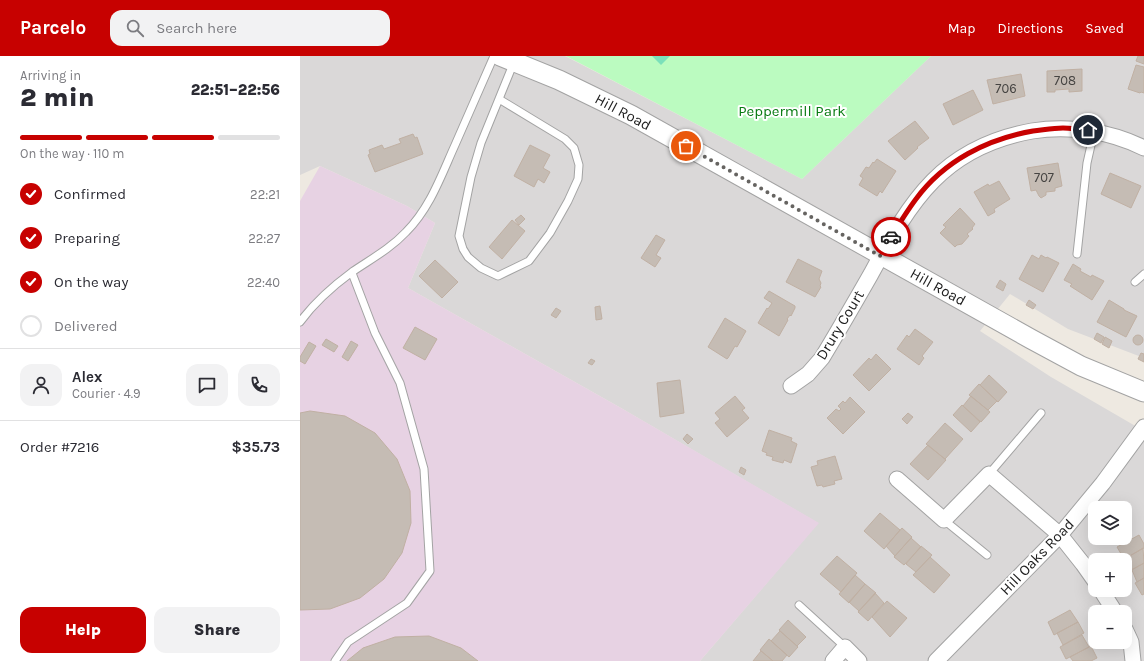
<!DOCTYPE html>
<meta charset="utf-8">
<style>
:root{--surface:#fff;--page:#f2f2f3;--text:#2b2b33;--muted:#7c7c81;--line:#e1e1e2;--accent:#c70100}
body{margin:0;font-family:Karla,sans-serif;background:var(--page);color:var(--text);height:100vh;display:flex;flex-direction:column;font-size:15px;white-space:nowrap}
*{box-sizing:border-box;margin:0}
p{font-size:13px;color:var(--muted)}
.icon{flex:none;width:22px;height:22px;fill:none;stroke:currentColor;stroke-width:2;stroke-linecap:round;stroke-linejoin:round}
.map{position:relative;flex:1;overflow:hidden}
.sheet{display:flex;flex-direction:column;background:var(--surface);width:300px}
.sheet>*{flex:none}
.tools{position:absolute;left:788px;top:445px;display:grid;gap:8px}
.tools a{display:grid;place-items:center;width:44px;height:44px;border-radius:8px;background:var(--surface);box-shadow:0 4px 16px #0002;font-size:20px}
.pin{position:absolute;display:grid;place-items:center;width:34px;height:34px;color:#fff;margin:-17px;border:2px solid #fff;border-radius:50%;box-shadow:0 1px 4px #0007}
.courier{position:absolute;display:grid;place-items:center;width:40px;height:40px;margin:-20px;border:3px solid #c70100;border-radius:50%;background:#fff;color:#222;box-shadow:0 1px 5px #0007}
.head em{font-style:normal;font-weight:800}
.head div{display:flex;flex-direction:column-reverse}
.head{display:flex;align-items:center;justify-content:space-between;height:68px;padding:0 20px}
h1{font-size:26px;font-weight:800;line-height:30px}
.bar{display:grid;grid-template-columns:repeat(4,1fr);gap:6px 4px;align-content:center;height:48px;padding:0 20px}
.bar i{height:5px;border-radius:3px;background:var(--line)}
.bar .active{background:var(--accent)}
.bar p{grid-column:span 4}
.line{display:flex;align-items:center;gap:10px;padding:0 20px;border-top:1px solid var(--line)}
.line div{flex:1}
.round{display:grid;place-items:center;flex:none;width:42px;height:42px;border-radius:12px;background:var(--page)}
ol{padding:0 20px;list-style:none}
li{display:flex;align-items:center;gap:12px;height:44px}
li p{margin-inline-start:auto}
li .icon{padding:4px;border-radius:50%;background:var(--accent);color:#fff;stroke-width:4}
li:last-child{color:var(--muted)}
li i{width:22px;height:22px;border:2px solid var(--line);border-radius:50%}
.cta{display:flex;gap:8px;margin-top:auto;padding:8px 20px}
.cta a{flex:1;height:46px;border-radius:12px;background:var(--accent);color:#fff;font-size:16px;font-weight:800;line-height:46px;text-align:center}
.cta a+a{background:var(--page);color:var(--text)}
header{display:flex;align-items:center;gap:24px;box-sizing:border-box;height:56px;padding:0 20px;background:var(--accent);color:#fff}
header strong{font-size:19px}
nav{display:flex;gap:22px;margin-inline-start:auto;font-size:14px}
.search{width:280px;height:36px;background:var(--page);display:flex;align-items:center;gap:10px;box-sizing:border-box;padding:0 14px;border-radius:12px;color:var(--muted);font-size:15px}
main{display:flex;flex:1;min-height:0}
.map>svg:first-child{display:block}
.residential{fill:#dad8d8;fill-rule:evenodd}
.industrial{fill:#e7d2e3}
.park{fill:#bbfbc0}
.pitch{fill:#7be0ba}
.building{fill:#c5bcb4;stroke:#c0b0a3}
.lines{fill:none;stroke-linecap:round;stroke-linejoin:round}
.service-casing{stroke:#a3a3a3;stroke-width:9}
.minor-casing{stroke:#a3a3a3;stroke-width:17}
.tertiary-casing{stroke:#a3a3a3;stroke-width:21}
.service{stroke:#fff;stroke-width:7}
.minor{stroke:#fff;stroke-width:15}
.tertiary{stroke:#fff;stroke-width:19}
.done{stroke:#666461;stroke-width:4;stroke-dasharray:0 7.2}
.route{stroke:#c70100;stroke-width:5}
.labels{text-anchor:middle;stroke-width:4;stroke-linejoin:round;paint-order:stroke}
.number-label{font-size:13px;fill:#464442}
.park-label{font-size:15px;fill:#087b12;stroke:#fff}
.street-label{font-size:15px;fill:#1c1c1c;stroke:#fff}
</style>
<header>
<strong>Parcelo</strong>
<div class="search"><svg class="icon" aria-label="search" viewBox="0 0 24 24"><circle cx="10" cy="10" r="6"/><path d="M15 15l6 6"/></svg>Search here</div>
<nav><a>Map</a><a>Directions</a><a>Saved</a></nav>
</header>
<main>
<section class="sheet">
<div class="head"><div><h1>2 min</h1><p>Arriving in</p></div><em>22:51–22:56</em></div>
<div class="bar"><i class="active"></i><i class="active"></i><i class="active"></i><i></i><p>On the way · 110 m</p></div>
<ol>
<li><svg class="icon" aria-label="check" viewBox="0 0 24 24"><path d="M5 12l5 5 9-10"/></svg>Confirmed<p>22:21</p></li>
<li><svg class="icon" aria-label="check" viewBox="0 0 24 24"><path d="M5 12l5 5 9-10"/></svg>Preparing<p>22:27</p></li>
<li><svg class="icon" aria-label="check" viewBox="0 0 24 24"><path d="M5 12l5 5 9-10"/></svg>On the way<p>22:40</p></li>
<li><i></i>Delivered</li>
</ol>
<div class="line" style="height:72px"><a class="round"><svg class="icon" aria-label="person" viewBox="0 0 24 24"><circle cx="12" cy="8" r="4"/><path d="M4 21q1-7 8-7t8 7"/></svg></a><div><b>Alex</b><p>Courier · 4.9</p></div><a class="round"><svg class="icon" aria-label="chat" viewBox="0 0 24 24"><path d="M4 5h16v11H9l-5 4z"/></svg></a><a class="round"><svg class="icon" aria-label="phone" viewBox="0 0 24 24"><path d="M5 4h4l2 5-3 2q2 4 5 5l2-3 5 2v4C11 20 4 13 5 4z"/></svg></a></div>
<div class="line" style="height:52px"><div>Order #7216</div><b>$35.73</b></div>
<div class="cta"><a>Help</a><a>Share</a></div>
</section>
<div class="map">
<svg width="844" height="605" viewBox="0 0 844 605">
<rect width="100%" height="100%" fill="#eee9e1"/>
<path class="residential" d="M 0,0 L 265,0 L 502,123 L 631,0 L 844,0 L 844,302 L 768,273 L 710,238 L 680,275 L 751,321 L 844,375 L 844,605 L 400,605 L 518,467 L 321,352 L 108,232 L 135,167 L 107,150 L 20,110 L 0,119 ZM 795,452 L 825,452 L 825,482 L 795,482 ZM 795,504 L 825,504 L 825,534 L 795,534 ZM 795,556 L 825,556 L 825,586 L 795,586 Z"/>
<path class="industrial" d="M 20,110 L 107,150 L 135,167 L 108,232 L 321,352 L 519,467 L 400,605 L 0,605 L 0,145 Z"/>
<path class="park" d="M 266,0 L 631,0 L 502,123 Z"/>
<path class="pitch" d="M 352,0 L 370,0 L 361,9 Z"/>
<path class="building" d="M 838,0 L 844,0 L 844,8 L 836,5 Z
M 836,9 L 844,11 L 844,37 L 841,36 L 840,37 L 828,33 Z
M 782,13 L 782,35 L 769,36 L 769,33 L 755,34 L 755,36 L 747,36 L 747,15 Z
M 721,18 L 725,40 L 693,48 L 687,24 Z
M 673,34 L 683,54 L 653,69 L 643,48 Z
M 615,65 L 629,82 L 617,91 L 618,92 L 605,104 L 588,85 Z
M 113,78 L 115,82 L 117,81 L 123,98 L 75,116 L 68,99 L 70,98 L 69,94 L 82,89 L 84,93 L 101,87 L 99,83 Z
M 230,89 L 250,99 L 243,112 L 250,116 L 244,127 L 238,123 L 234,131 L 214,120 Z
M 577,103 L 596,115 L 582,137 L 580,135 L 577,140 L 559,129 L 563,122 L 560,120 L 566,111 L 569,112 L 573,106 L 574,107 Z
M 758,107 L 762,130 L 755,132 L 755,135 L 746,136 L 746,139 L 741,142 L 739,140 L 736,134 L 731,135 L 727,112 Z
M 810,117 L 841,130 L 831,152 L 801,138 Z
M 699,125 L 710,143 L 694,153 L 695,156 L 688,160 L 674,136 L 688,128 L 689,130 Z
M 660,152 L 675,168 L 672,172 L 673,173 L 667,178 L 669,180 L 662,188 L 657,189 L 655,191 L 640,177 L 646,171 L 643,169 Z
M 221,159 L 225,163 L 219,169 L 215,164 Z
M 212,164 L 225,175 L 202,203 L 189,191 Z
M 356,179 L 365,184 L 356,199 L 361,202 L 355,211 L 341,202 Z
M 732,199 L 739,203 L 741,199 L 746,202 L 747,201 L 759,207 L 743,236 L 719,223 Z
M 498,203 L 522,215 L 519,223 L 521,227 L 520,230 L 521,231 L 515,241 L 486,226 Z
M 135,204 L 158,226 L 142,242 L 119,220 Z
M 773,208 L 781,213 L 780,215 L 791,221 L 792,219 L 804,225 L 792,244 L 770,230 L 772,228 L 764,224 Z
M 700,224 L 706,228 L 703,235 L 696,231 Z
M 469,235 L 495,250 L 495,252 L 491,260 L 490,259 L 487,263 L 488,264 L 479,280 L 458,267 L 467,252 L 468,253 L 472,247 L 464,242 Z
M 729,244 L 736,249 L 733,253 L 726,249 Z
M 809,244 L 824,253 L 824,254 L 837,260 L 826,281 L 797,266 Z
M 300,250 L 302,263 L 296,264 L 295,251 Z
M 256,252 L 261,255 L 256,262 L 251,259 Z
M 425,262 L 446,275 L 437,291 L 435,290 L 428,302 L 427,303 L 408,291 Z
M 115,271 L 137,283 L 125,304 L 103,292 Z
M 615,273 L 633,286 L 622,300 L 624,302 L 619,309 L 597,293 L 607,279 L 609,281 Z
M 797,277 L 804,281 L 801,287 L 794,283 Z
M833 284a5 5 0 1 1 10 0a5 5 0 1 1-10 0Z
M 805,281 L 812,285 L 809,292 L 802,288 Z
M 26,283 L 38,290 L 34,296 L 22,289 Z
M 51,285 L 58,289 L 48,305 L 42,301 Z
M 9,286 L 16,290 L 5,308 L 0,305 L 0,301 Z
M 841,297 L 844,298 L 844,306 L 838,303 Z
M 576,298 L 591,313 L 569,335 L 553,319 L 569,302 L 571,304 Z
M 291,303 L 295,305 L 292,309 L 288,307 Z
M 689,319 L 707,336 L 698,346 L 680,329 Z
M 380,324 L 384,357 L 360,361 L 357,327 Z
M 679,328 L 697,345 L 688,354 L 669,339 Z
M 435,340 L 445,352 L 442,354 L 449,362 L 427,381 L 415,367 L 420,363 L 415,357 Z
M 671,340 L 690,356 L 681,366 L 663,350 Z
M 550,341 L 565,356 L 543,378 L 527,362 L 536,353 L 539,355 L 541,353 L 538,350 L 543,345 L 545,347 Z
M 662,349 L 680,366 L 671,376 L 653,359 Z
M 10,355 L 45,360 L 75,377 L 97,403 L 110,435 L 111,467 L 102,497 L 84,523 L 60,542 L 30,553 L 0,554 L 0,357 Z
M 608,357 L 613,361 L 607,368 L 602,363 Z
M 645,367 L 663,383 L 645,403 L 626,388 Z
M 469,374 L 492,382 L 491,385 L 497,388 L 491,407 L 484,404 L 483,407 L 472,404 L 473,401 L 466,399 L 467,397 L 462,395 Z
M 387,378 L 393,383 L 388,388 L 383,383 Z
M 628,389 L 646,404 L 628,424 L 610,408 Z
M 535,400 L 542,423 L 534,425 L 535,428 L 523,431 L 522,429 L 517,430 L 511,411 L 518,409 L 517,405 Z
M 441,411 L 446,414 L 444,419 L 439,416 Z
M 580,457 L 600,474 L 584,493 L 564,475 Z
M 602,472 L 612,481 L 595,500 L 586,490 Z
M 839,479 L 844,488 L 844,492 L 824,503 L 817,491 Z
M 611,482 L 621,491 L 604,509 L 594,501 Z
M 621,490 L 632,499 L 616,516 L 606,508 Z
M 843,492 L 844,507 L 829,515 L 825,508 L 825,504 L 823,504 Z
M 537,500 L 557,517 L 541,536 L 520,518 Z
M 630,501 L 650,519 L 634,537 L 613,519 Z
M 844,507 L 844,522 L 837,526 L 832,514 Z
M 555,519 L 565,528 L 549,547 L 539,538 Z
M 844,522 L 844,538 L 842,539 L 835,527 Z
M 565,528 L 576,537 L 559,555 L 549,546 Z
M 575,537 L 584,547 L 568,565 L 558,556 Z
M 587,545 L 607,562 L 590,581 L 572,561 Z
M 770,554 L 778,566 L 754,579 L 748,566 Z
M 488,564 L 506,581 L 497,590 L 479,574 Z
M 778,566 L 784,577 L 763,589 L 757,577 Z
M 480,575 L 498,591 L 489,601 L 471,585 Z
M 782,579 L 789,591 L 766,603 L 760,591 Z
M 129,580 L 161,592 L 178,605 L 47,605 L 63,592 L 95,581 Z
M 469,583 L 487,599 L 482,605 L 473,605 L 460,594 Z
M 791,590 L 797,602 L 791,605 L 773,605 L 770,601 Z
M 461,595 L 473,605 L 453,605 Z"/>
<g class="lines">
<defs>
<path id="service" d="M 199,43 L 265,83 L 274,92 L 279,109 L 278,123 L 268,145 L 250,177 L 229,205 L 198,220 L 181,212 L 168,201 L 163,193 L 159,180 L 171,121 L 181,87 L 214,6
M 777,198 L 787,107 L 794,76
M 835,226 L 844,218
M 0,266 C 14,247 33,230 52,216 C 71,203 90,193 106,176 C 130,152 141,120 155,89 C 168,59 181,30 194,0
M 689,418 L 741,357
M 644,464 L 687,499
M 499,549 L 545,591
M 35,605 L 48,586 L 107,547 L 130,515 L 124,413 L 100,327 L 75,277 L 52,217"/>
<path id="minor" d="M 491,330 L 508,318 L 522,302 C 539,274 555,246 571,218 C 611,144 643,91 732,75 C 769,69 810,75 844,92
M 597,423 L 644,464 L 689,418 L 760,479 L 783,508 L 795,525
M 801,534 L 815,556
M 825,573 L 831,586 L 833,605
M 533,605 L 545,591 L 559,605
M 636,605 L 760,479 L 803,427 L 844,371"/>
<path id="tertiary" d="M 200,0 L 259,24 L 331,59 L 731,283 L 781,310 L 844,336"/>
</defs>
<use href="#service" class="service-casing"/>
<use href="#minor" class="minor-casing"/>
<use href="#tertiary" class="tertiary-casing"/>
<use href="#service" class="service"/>
<use href="#minor" class="minor"/>
<use href="#tertiary" class="tertiary"/>
</g>
<g class="lines">
<path class="done" d="M 386,90 L 580,200 L 591,181"/>
<path class="route" d="M 591,181 C 599,168 607,155 616,143 C 644,105 687,83 733,75 C 743,74 753,72 763,72 C 771,72 780,74 788,74"/>
</g>
<g class="labels">
<g class="number-label">
<text x="765" y="29">708</text>
<text x="706" y="37">706</text>
<text x="744" y="126">707</text>
</g>
<g class="park-label">
<text x="492" y="60">Peppermill Park</text>
</g>
<g class="street-label">
<text transform="translate(323 56) rotate(28)" y="5">Hill Road</text>
<text transform="translate(638 231) rotate(29)" y="5">Hill Road</text>
<text transform="translate(540 269) rotate(-59)" y="5">Drury Court</text>
<text transform="translate(737 501) rotate(-46)" y="5">Hill Oaks Road</text>
</g>
</g>
</svg>
<div class="tools">
<a><svg class="icon" aria-label="layers" viewBox="0 0 24 24"><path d="M12 4l9 5-9 5-9-5zM3 14l9 5 9-5"/></svg></a>
<a>+</a>
<a>−</a>
</div>
<div class="pin" style="left:386px;top:90px;background:#ea580c"><svg class="icon" aria-label="bag" viewBox="0 0 24 24"><path d="M5 8h14l-1 12H6zM9 8a3 3 0 0 1 6 0"/></svg></div>
<div class="pin" style="left:788px;top:74px;background:#1f2937"><svg class="icon" aria-label="home" viewBox="0 0 24 24"><path d="M3 11l9-7 9 7M6 9v11h12V9"/></svg></div>
<div class="courier" style="left:591px;top:181px"><svg class="icon" aria-label="car" viewBox="0 0 24 24"><path d="M5 17H2v-5l4-1 3-4h7l3 4 3 1v5h-3M9 17h6M6 11h13"/><circle cx="7" cy="17" r="2"/><circle cx="17" cy="17" r="2"/></svg></div>
</div>
</main>
